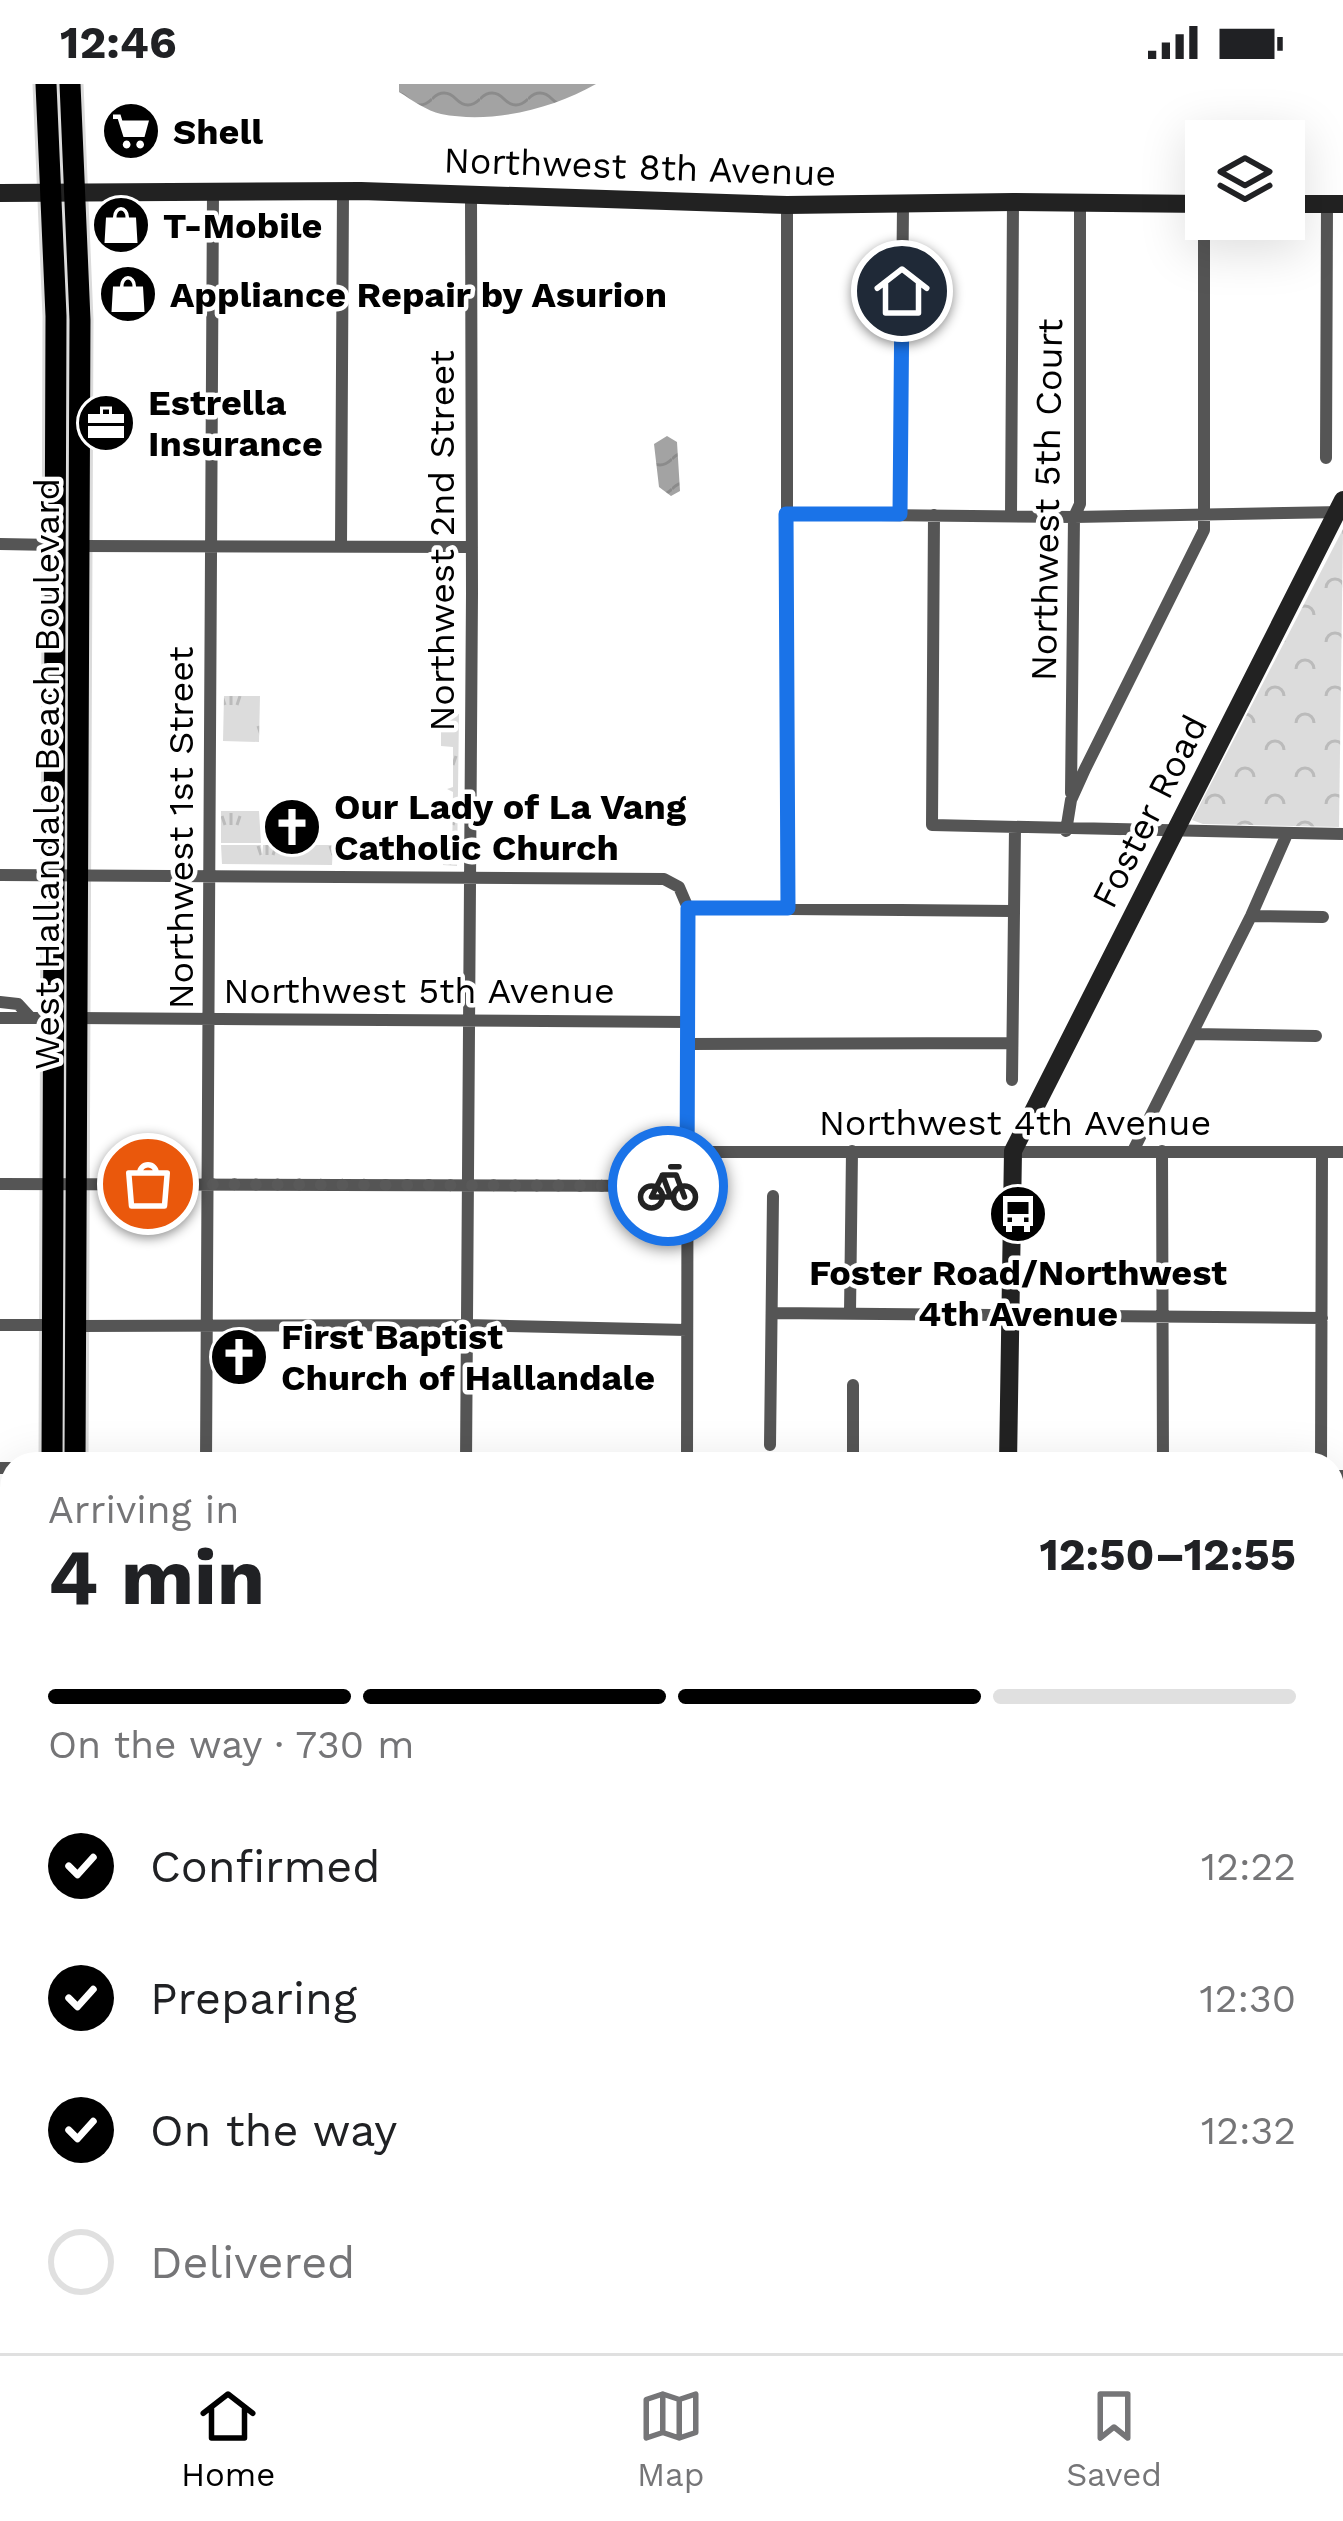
<!DOCTYPE html>
<meta charset="utf-8">
<style>
:root{--surface:#fff;--page:#f2f2f2;--text:#202124;--muted:#757577;--line:#e0e0e0;--accent:#000}
body{margin:0;font-family:"Work Sans",sans-serif;background:var(--page);color:var(--text);height:100vh;display:flex;flex-direction:column;font-size:45px;white-space:nowrap}
*{box-sizing:border-box;margin:0}
p{font-size:39px;color:var(--muted)}
.icon{flex:none;width:66px;height:66px;fill:none;stroke:currentColor;stroke-width:2;stroke-linecap:round;stroke-linejoin:round}
.map{position:relative;flex:1;overflow:hidden}
.panel{position:absolute;left:0px;top:1368px;width:1344px;height:903px;display:flex;flex-direction:column;background:var(--surface);border-radius:36px 36px 0 0;box-shadow:0 12px 48px #0002}
.panel>*{flex:none}
.fabs{position:absolute;left:1185px;top:36px;display:grid;gap:24px}
.fabs a{display:grid;place-items:center;width:120px;height:120px;border-radius:0px;background:var(--surface);box-shadow:0 12px 48px #0002;font-size:60px}
.pin{position:absolute;display:grid;place-items:center;width:102px;height:102px;color:#fff;margin:-51px;border:6px solid #fff;border-radius:50%;box-shadow:0 3px 12px #0007}
.courier{position:absolute;display:grid;place-items:center;width:120px;height:120px;margin:-60px;border:9px solid #1a73e8;border-radius:50%;background:#fff;color:#222;box-shadow:0 3px 15px #0007}
.head em{font-style:normal;font-weight:700}
.head div{display:flex;flex-direction:column-reverse}
.head{display:flex;align-items:center;justify-content:space-between;height:204px;padding:0 48px}
h1{font-size:78px;font-weight:700;line-height:90px}
.bar{display:grid;grid-template-columns:repeat(4,1fr);gap:18px 12px;align-content:center;height:144px;padding:0 48px}
.bar i{height:15px;border-radius:9px;background:var(--line)}
.bar .current{background:var(--accent)}
.bar p{grid-column:span 4}
ol{padding:0 48px;list-style:none}
li{display:flex;align-items:center;gap:36px;height:132px}
li p{margin-inline-start:auto}
li .icon{padding:12px;border-radius:50%;background:var(--accent);color:#fff;stroke-width:4}
li:last-child{color:var(--muted)}
li i{width:66px;height:66px;border:6px solid var(--line);border-radius:50%}
.status{display:flex;justify-content:space-between;align-items:center;height:84px;padding:0 60px;background:var(--surface);direction:ltr}
.status svg{height:33px;fill:currentColor}
.dock{display:flex;justify-content:space-around;align-items:center;height:168px;border-top:3px solid var(--line);background:var(--surface);font-size:33px;color:var(--muted)}
.dock a{display:grid;justify-items:center;gap:6px}
.dock .current{color:var(--accent)}
.map>svg:first-child{display:block}
.grass{fill:url(#grass-tufts)}
.park{fill:url(#park-crowns)}
.water{fill:url(#water-waves)}
.lines{fill:none;stroke-linecap:round;stroke-linejoin:round}
.primary-casing{stroke:#dbdbdb;stroke-width:27}
.street{stroke:#555;stroke-width:12}
.secondary{stroke:#222;stroke-width:18}
.primary{stroke:#000;stroke-width:21}
.rail{stroke:#000;stroke-width:3;stroke-dasharray:18 6 3 6;stroke-linecap:butt}
.done{stroke:#595959;stroke-width:12;stroke-dasharray:0 21.6}
.route{stroke:#1a73e8;stroke-width:15}
.labels{text-anchor:middle;stroke-width:9;stroke-linejoin:round;paint-order:stroke}
.poi-label{font-size:36px;font-weight:bold;fill:#000;stroke:#fff;text-anchor:start}
.street-label{font-size:36px;fill:#000;stroke:#fff}
</style>
<div class="status"><b>12:46</b><svg viewBox="0 0 49 12"><path d="M0 12V9h3v3zM5 12V6h3v6zM10 12V3h3v9zM15 12V0h3v12zM26 1h20v11H26zM47 4h2v5h-2z"/></svg></div>
<div class="map">
<svg width="1343" height="2269" viewBox="0 0 1343 2269">
<defs>
<pattern id="grass-tufts" width="24" height="20" patternUnits="userSpaceOnUse" patternTransform="scale(3)"><rect width="24" height="20" fill="#dcdcdc"/><path d="M3 7l-1-3M5 7V3M7 7l1-3M15 17l-1-3M17 17v-4M19 17l1-3" fill="none" stroke="#bbb"/></pattern>
<pattern id="park-crowns" width="20" height="18" patternUnits="userSpaceOnUse" patternTransform="scale(3)"><rect width="20" height="18" fill="#dcdcdc"/><path d="M2 6a3 3 0 1 1 6 0M12 15a3 3 0 1 1 6 0" fill="none" stroke="#bbb"/></pattern>
<pattern id="water-waves" width="16" height="10" patternUnits="userSpaceOnUse" patternTransform="scale(3)"><rect width="16" height="10" fill="#a3a3a3"/><path d="M0 5q4-4 8 0t8 0" fill="none" stroke="#8b8b8b"/></pattern>
</defs>
<rect width="100%" height="100%" fill="#fff"/>
<path class="grass" d="M 224,612 L 260,612 L 259,658 L 223,657 Z
M 459,630 L 457,782 L 443,781 L 443,777 L 452,776 L 453,708 L 447,705 L 453,703 L 453,663 L 441,662 L 441,631 Z
M 221,727 L 259,727 L 261,759 L 221,759 Z
M 221,761 L 261,761 L 262,773 L 263,761 L 333,761 L 332,781 L 222,780 Z"/>
<path class="park" d="M 1343,445 L 1339,743 L 1203,740 L 1192,736 Z"/>
<path class="water" d="M 399,0 L 596,0 C 552,25 492,40 441,30 C 427,27 412,16 399,8 Z
M 667,352 L 677,358 L 680,407 L 671,412 L 659,403 L 654,360 Z"/>
<g class="lines">
<defs>
<path id="primary" d="M 46,0 L 56,232 L 52,1380
M 70,0 L 80,236 L 75,1380
M 1332,1699 L 1343,1699
M 1332,1769 L 1343,1768
M 48,2259 L 48,2269
M 68,2259 L 68,2269"/>
</defs>
<use href="#primary" class="primary-casing"/>
<path class="street" d="M 787,121 L 787,824
M 1326,374 L 1327,120
M 786,430 L 1074,433 L 1342,428
M 900,431 L 903,122
M 934,431 L 932,741 L 1343,750
M 1011,431 L 1013,118
M 0,460 L 55,461
M 81,462 L 472,463
M 341,462 L 343,108
M 1071,709 L 1074,433 L 1080,420 L 1080,118
M 1066,747 L 1071,716 L 1085,685 L 1204,446 L 1204,120
M 0,791 L 664,795 L 679,803 L 688,824 L 687,1380
M 688,824 L 1012,827
M 1251,832 L 1323,833
M 0,918 L 18,920 L 29,932
M 0,934 L 54,934
M 76,934 L 688,938
M 1192,950 L 1316,952
M 688,960 L 1012,959
M 1012,996 L 1015,744
M 1133,1067 L 1251,832 L 1287,750
M 1162,1067 L 1163,1380
M 687,1068 L 1343,1068
M 0,1100 L 687,1102
M 773,1229 L 1322,1234
M 850,1229 L 852,1067
M 0,1241 L 54,1241
M 77,1242 L 466,1241 L 687,1246
M 853,1301 L 853,1380
M 770,1361 L 773,1112
M 206,1380 L 213,108
M 466,1380 L 472,509 L 471,110
M 1321,1380 L 1322,1068
M 0,1384 L 12,1384
M 1332,1392 L 1343,1392
M 1332,1546 L 1343,1546
M 0,1549 L 12,1548
M 0,1951 L 12,1951
M 0,2087 L 12,2087
M 0,2159 L 12,2159
M 571,2259 L 571,2269
M 1128,2259 L 1128,2269
M 1319,2259 L 1319,2269
M 202,2269 L 202,2259
M 341,2269 L 341,2259
M 461,2269 L 461,2259
M 688,2269 L 688,2259
M 821,2269 L 821,2259
M 943,2269 L 944,2259
M 1009,2269 L 1009,2259
M 1069,2269 L 1070,2259
M 1192,2269 L 1192,2259
M 1255,2269 L 1255,2259"/>
<path class="secondary" d="M 0,109 L 361,107 L 787,121 L 1013,118 L 1206,120
M 1284,120 L 1343,120
M 1008,1380 L 1013,1067 L 1343,416
M 0,1692 L 12,1692
M 0,1787 L 12,1787"/>
<use href="#primary" class="primary"/>
<path class="rail" d="M 0,1721 L 12,1721
M 1332,1727 L 1343,1727"/>
</g>
<g class="lines">
<path class="done" d="M 148,1100 L 668,1102"/>
<path class="route" d="M 668,1102 L 687,1102 L 688,824 L 788,824 L 786,430 L 900,430 L 902,207"/>
</g>
<defs>
<symbol id="supermarket-disc" viewBox="-11 -11 22 22"><circle r="9.5" fill="#000" stroke="#fff"/><path d="M-6-5.5h2.5l.6 2H6L4.5 2H-2.5L-4.4-4H-6ZM-1.5 3.2a1.3 1.3 0 1 0 .1 0ZM3 3.2a1.3 1.3 0 1 0 .1 0Z" fill="#fff"/></symbol>
<symbol id="shop-disc" viewBox="-11 -11 22 22"><circle r="9.5" fill="#000" stroke="#fff"/><path d="M-5-2.5h2.3a2.7 3.5 0 0 1 5.4 0H5L5.5 6h-11ZM-1.5-2.5h3a1.5 2.3 0 0 0-3 0Z" fill="#fff"/></symbol>
<symbol id="office-disc" viewBox="-11 -11 22 22"><circle r="9.5" fill="#000" stroke="#fff"/><path d="M-6-3h4V-5.5h4V-3h4V5H-6ZM-1-4.5V-3h2v-1.5ZM-6 0V1H6V0Z" fill="#fff"/></symbol>
<symbol id="church-disc" viewBox="-11 -11 22 22"><circle r="9.5" fill="#000" stroke="#fff"/><path d="M-1.2-6h2.4v3.5h3.3v2.4h-3.3V6h-2.4V-.1h-3.3v-2.4h3.3Z" fill="#fff"/></symbol>
<symbol id="bus-disc" viewBox="-11 -11 22 22"><circle r="9.5" fill="#000" stroke="#fff"/><path d="M-5-6H5V4H4V6H2V4H-2V6H-4V4H-5ZM-3.5-4V0h7V-4ZM-3.5 1.2v1.5H-2V1.2ZM2 1.2v1.5H3.5V1.2Z" fill="#fff"/></symbol>
</defs>
<g fill-rule="evenodd">
<use href="#supermarket-disc" x="98" y="14" width="66" height="66"/>
<use href="#shop-disc" x="88" y="108" width="66" height="66"/>
<use href="#shop-disc" x="95" y="177" width="66" height="66"/>
<use href="#office-disc" x="73" y="306" width="66" height="66"/>
<use href="#church-disc" x="259" y="710" width="66" height="66"/>
<use href="#bus-disc" x="985" y="1097" width="66" height="66"/>
<use href="#church-disc" x="206" y="1240" width="66" height="66"/>
</g>
<g class="labels">
<g class="poi-label">
<text x="173" y="60">Shell</text>
<text x="163" y="154">T-Mobile</text>
<text x="170" y="223">Appliance Repair by Asurion</text>
<text x="148" y="331">Estrella<tspan x="148" dy="41">Insurance</tspan></text>
<text x="334" y="735">Our Lady of La Vang<tspan x="334" dy="41">Catholic Church</tspan></text>
<text x="1018" y="1201" text-anchor="middle">Foster Road/Northwest<tspan x="1018" dy="41">4th Avenue</tspan></text>
<text x="281" y="1265">First Baptist<tspan x="281" dy="41">Church of Hallandale</tspan></text>
</g>
<g class="street-label">
<text transform="translate(640 82) rotate(2)" y="13">Northwest 8th Avenue</text>
<text transform="translate(1046 416) rotate(-89)" y="13">Northwest 5th Court</text>
<text transform="translate(441 457) rotate(-90)" y="13">Northwest 2nd Street</text>
<text transform="translate(46 690) rotate(-90)" y="13">West Hallandale Beach Boulevard</text>
<text transform="translate(1149 727) rotate(-63)" y="13">Foster Road</text>
<text transform="translate(180 744) rotate(-90)" y="13">Northwest 1st Street</text>
<text x="419" y="919">Northwest 5th Avenue</text>
<text x="1015" y="1051">Northwest 4th Avenue</text>
</g>
</g>
</svg>
<div class="fabs">
<a><svg class="icon" aria-label="layers" viewBox="0 0 24 24"><path d="M12 4l9 5-9 5-9-5zM3 14l9 5 9-5"/></svg></a>
</div>
<div class="pin" style="left:148px;top:1100px;background:#ea580c"><svg class="icon" aria-label="bag" viewBox="0 0 24 24"><path d="M5 8h14l-1 12H6zM9 8a3 3 0 0 1 6 0"/></svg></div>
<div class="pin" style="left:902px;top:207px;background:#1f2937"><svg class="icon" aria-label="home" viewBox="0 0 24 24"><path d="M3 11l9-7 9 7M6 9v11h12V9"/></svg></div>
<div class="courier" style="left:668px;top:1102px"><svg class="icon" aria-label="bike" viewBox="0 0 24 24"><circle cx="6" cy="16" r="4"/><circle cx="18" cy="16" r="4"/><path d="M6 16l4-8h5l3 8M10 8l3 8H6M13 5h3"/></svg></div>
<section class="panel">
<div class="head"><div><h1>4 min</h1><p>Arriving in</p></div><em>12:50–12:55</em></div>
<div class="bar"><i class="current"></i><i class="current"></i><i class="current"></i><i></i><p>On the way · 730 m</p></div>
<ol>
<li><svg class="icon" aria-label="check" viewBox="0 0 24 24"><path d="M5 12l5 5 9-10"/></svg>Confirmed<p>12:22</p></li>
<li><svg class="icon" aria-label="check" viewBox="0 0 24 24"><path d="M5 12l5 5 9-10"/></svg>Preparing<p>12:30</p></li>
<li><svg class="icon" aria-label="check" viewBox="0 0 24 24"><path d="M5 12l5 5 9-10"/></svg>On the way<p>12:32</p></li>
<li><i></i>Delivered</li>
</ol>
</section>
</div>
<nav class="dock">
<a class="current"><svg class="icon" aria-label="home" viewBox="0 0 24 24"><path d="M3 11l9-7 9 7M6 9v11h12V9"/></svg>Home</a>
<a><svg class="icon" aria-label="map" viewBox="0 0 24 24"><path d="M3 6l6-2 6 2 6-2v14l-6 2-6-2-6 2zM9 4v14M15 6v14"/></svg>Map</a>
<a><svg class="icon" aria-label="saved" viewBox="0 0 24 24"><path d="M7 4h10v16l-5-4-5 4z"/></svg>Saved</a>
</nav>
